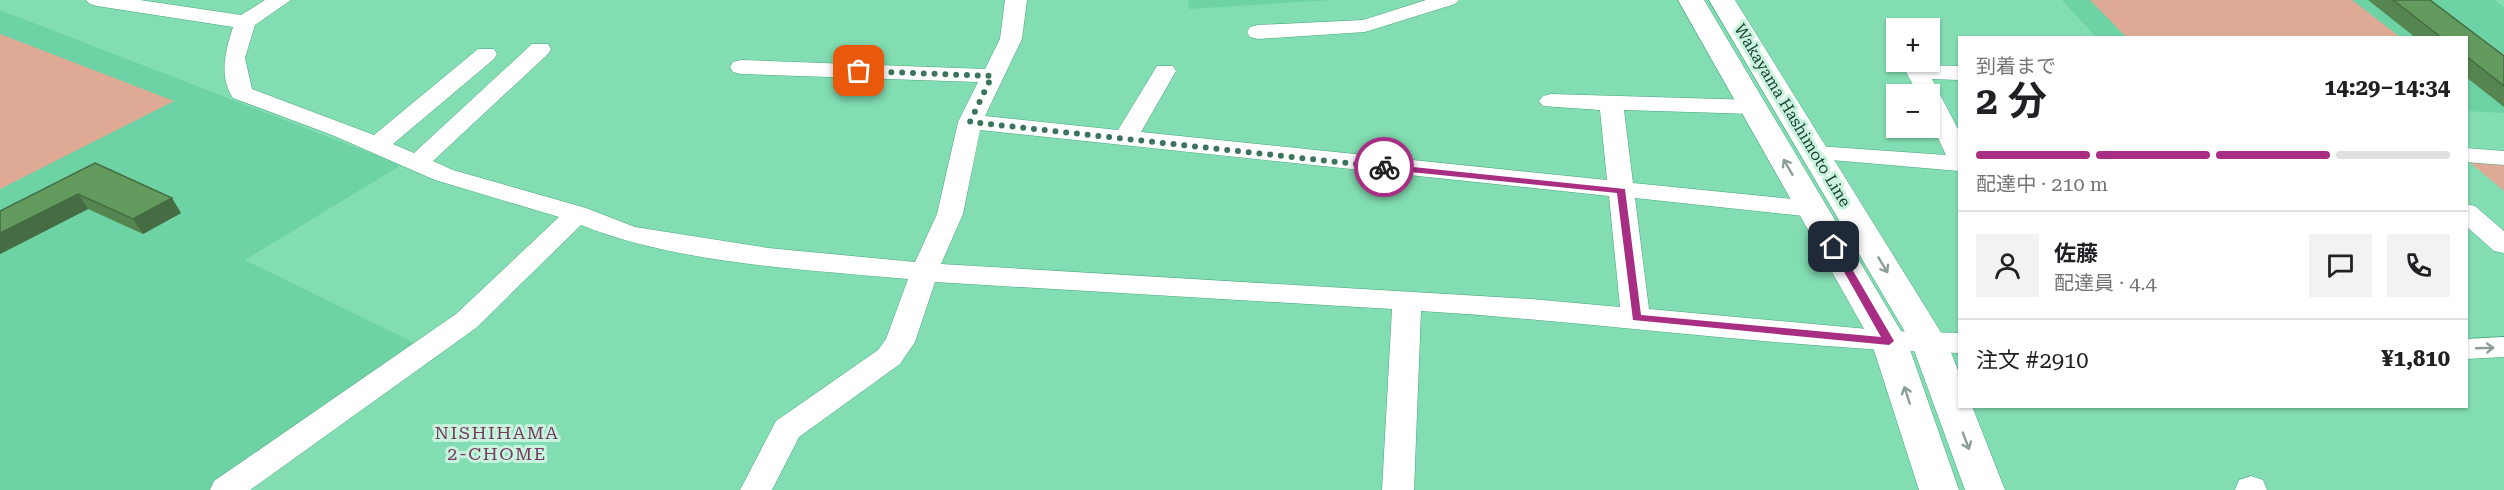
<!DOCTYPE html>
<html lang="ja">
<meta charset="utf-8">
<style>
:root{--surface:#fff;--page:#f2f2f2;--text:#202124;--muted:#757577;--line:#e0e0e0;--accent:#a82e84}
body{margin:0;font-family:"Roboto Serif","Noto Sans JP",serif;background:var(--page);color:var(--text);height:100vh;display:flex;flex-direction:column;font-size:22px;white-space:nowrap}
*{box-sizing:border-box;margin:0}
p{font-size:20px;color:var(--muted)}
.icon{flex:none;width:33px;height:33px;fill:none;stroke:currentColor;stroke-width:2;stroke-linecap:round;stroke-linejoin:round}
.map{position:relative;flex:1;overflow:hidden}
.panel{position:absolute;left:1958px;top:36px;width:510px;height:372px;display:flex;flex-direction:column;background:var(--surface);border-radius:0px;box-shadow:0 2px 4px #0004}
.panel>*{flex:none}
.fabs{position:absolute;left:1886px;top:18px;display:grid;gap:12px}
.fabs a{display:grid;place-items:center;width:54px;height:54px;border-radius:0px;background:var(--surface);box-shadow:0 2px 4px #0004;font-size:30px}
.pin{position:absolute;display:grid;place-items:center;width:51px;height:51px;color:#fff;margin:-26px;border-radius:12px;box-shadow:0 3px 9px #0006}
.courier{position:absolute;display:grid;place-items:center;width:60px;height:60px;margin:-30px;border:4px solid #a82e84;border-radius:50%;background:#fff;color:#222;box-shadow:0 2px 8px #0007}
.summary em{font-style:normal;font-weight:700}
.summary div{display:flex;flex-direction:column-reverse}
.summary{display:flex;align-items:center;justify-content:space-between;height:102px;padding:0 18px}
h1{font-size:39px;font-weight:700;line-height:45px}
.bar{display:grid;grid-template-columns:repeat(4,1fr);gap:9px 6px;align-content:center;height:72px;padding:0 18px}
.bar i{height:8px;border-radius:4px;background:var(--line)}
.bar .selected{background:var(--accent)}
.bar p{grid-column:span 4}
.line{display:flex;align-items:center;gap:15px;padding:0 18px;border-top:2px solid var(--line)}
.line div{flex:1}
.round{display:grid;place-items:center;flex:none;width:63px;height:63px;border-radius:0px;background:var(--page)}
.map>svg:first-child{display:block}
.built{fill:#6dd2a4}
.green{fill:#dfaa95}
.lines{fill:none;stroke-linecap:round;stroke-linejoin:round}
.street-casing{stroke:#49a57d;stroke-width:1}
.primary-casing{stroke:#49a57d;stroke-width:1}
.street{fill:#fff;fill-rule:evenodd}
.primary{fill:#fff;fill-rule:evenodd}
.wall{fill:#558551}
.shaded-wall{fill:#456c42}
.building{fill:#639b5e;stroke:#456c42;stroke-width:1.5}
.oneway{stroke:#8b9e96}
.route{fill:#a82e84}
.done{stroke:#3c755b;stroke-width:6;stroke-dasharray:0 10.8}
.labels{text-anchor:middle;stroke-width:6;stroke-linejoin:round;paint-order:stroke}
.street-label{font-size:16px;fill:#173d2c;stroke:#c8f3dd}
.neighbourhood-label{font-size:18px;letter-spacing:1.5px;fill:#763961;stroke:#c8f3dd}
</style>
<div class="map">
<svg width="2504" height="490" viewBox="0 0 2504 490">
<rect width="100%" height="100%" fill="#82ddb2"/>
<path class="built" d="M 1188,0 L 1331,0 L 1189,9 Z
M 2062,0 L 2494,0 L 2504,7 L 2504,113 L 2466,111 L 2466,38 L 2096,37 Z
M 0,10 L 401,165 L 245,260 L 423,347 L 220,490 L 0,490 Z"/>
<path class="green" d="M 2090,0 L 2352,0 L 2400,37 L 2126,37 Z
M 0,34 L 174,101 L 0,189 Z
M 2467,160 L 2504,163 L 2504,191 Z"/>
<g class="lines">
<defs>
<path id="street" d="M 86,0 L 140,0 L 241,15 L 265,0 L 291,0 L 255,25 L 245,58 L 252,89 L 374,135 L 478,49 L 494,49 L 497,54 L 494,59 L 393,144 L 414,153 L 532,44 L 548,44 L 551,49 L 548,54 L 433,161 L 453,170 L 586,208 L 635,227 L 768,248 L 915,262 L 937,214 L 958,122 L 978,82 L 741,74 L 733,72 L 730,67 L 733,62 L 741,60 L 985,69 L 1000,39 L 1005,0 L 1027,0 L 1022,39 L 985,116 L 1118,130 L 1157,66 L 1173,66 L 1176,71 L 1141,132 L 1607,180 L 1600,110 L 1543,106 L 1539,101 L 1543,96 L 1551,94 L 1754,100 L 1762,102 L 1766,107 L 1762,112 L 1754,114 L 1624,110 L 1633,183 L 1813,201 L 1822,203 L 1826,209 L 1822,215 L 1813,217 L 1635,198 L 1649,309 L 1889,331 L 1959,333 L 1959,353 C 1779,348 1600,322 1421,311 L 1414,490 L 1382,490 L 1392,309 L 935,282 L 915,342 L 900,364 L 799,437 L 772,490 L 740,490 L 776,421 L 878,350 L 886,339 L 908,279 C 803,269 678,264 581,225 L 476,328 L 250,490 L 210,490 L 214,481 L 456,314 L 559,217 L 435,180 L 332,135 L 233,98 C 218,76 226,49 233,27 L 97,6 L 90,4 ZM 980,130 L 1609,196 L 1620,307 L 1531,299 L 941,264 L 963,214 Z
M 1426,0 L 1459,0 L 1455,4 L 1365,32 L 1258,39 L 1250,37 L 1247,32 L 1250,27 L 1258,25 L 1363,20 Z
M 1917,65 L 1959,66 L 1959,80 L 1932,79 L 1959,131 L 1959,171 L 1808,158 L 1805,153 L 1808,148 L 1817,146 L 1946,155 L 1929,119 L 1929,94 L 1918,94 L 1906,72 L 1909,67 Z
M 2466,148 L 2504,151 L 2504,165 L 2466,162 Z
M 2466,204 L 2475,206 L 2504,231 L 2504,253 L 2494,251 L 2466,226 Z
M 2504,337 L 2504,357 L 2466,359 L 2466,339 Z
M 2251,476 L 2263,480 L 2267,490 L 2235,490 L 2239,480 Z"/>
<path id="primary" d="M 1678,0 L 1704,0 L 1907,341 L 1959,490 L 1919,490 L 1871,341 Z
M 1709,0 L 1735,0 L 1947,342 L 1959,373 L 1959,406 L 1972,406 L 2005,490 L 1965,490 L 1911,342 Z"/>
</defs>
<use href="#street" class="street-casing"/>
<use href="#primary" class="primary-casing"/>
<use href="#street" class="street"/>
<use href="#primary" class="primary"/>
</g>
<path class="wall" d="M 2368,0 L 2430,0 L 2504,56 L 2504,107 L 2466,77 L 2466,38 L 2416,38 Z
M 95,163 L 181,213 L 143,234 L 88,209 L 0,254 L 0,211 Z"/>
<path class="shaded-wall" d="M 78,194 L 88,209 L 0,254 L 0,233 Z
M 172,198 L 181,213 L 143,234 L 133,219 Z"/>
<path class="building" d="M 2393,0 L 2430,0 L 2504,56 L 2504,86 L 2466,56 L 2466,38 L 2442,38 Z
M 95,163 L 172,198 L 133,219 L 78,194 L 0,233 L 0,211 Z"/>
<defs><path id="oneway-shaft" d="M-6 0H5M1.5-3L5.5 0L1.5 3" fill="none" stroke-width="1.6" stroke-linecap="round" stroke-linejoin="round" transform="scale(1.5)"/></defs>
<g class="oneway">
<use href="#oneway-shaft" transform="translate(1788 167) rotate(-120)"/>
<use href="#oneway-shaft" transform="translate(1883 265) rotate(59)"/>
<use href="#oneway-shaft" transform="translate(2485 348) rotate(-2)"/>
<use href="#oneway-shaft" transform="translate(1907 395) rotate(-108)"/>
<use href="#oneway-shaft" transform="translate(1966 441) rotate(69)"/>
</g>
<path class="route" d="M 1384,164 L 1625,189 L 1641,315 L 1881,337 L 1830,247 L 1838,245 L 1894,341 L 1889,345 L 1633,320 L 1617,193 L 1381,169 L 1381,165 Z"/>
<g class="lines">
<path class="done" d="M 859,71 L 992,76 L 970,122 L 1384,167"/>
</g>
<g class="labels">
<g class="street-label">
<text transform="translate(1793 115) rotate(59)" y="6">Wakayama Hashimoto Line</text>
</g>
<g class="neighbourhood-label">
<text x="497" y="439">NISHIHAMA<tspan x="497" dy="21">2-CHOME</tspan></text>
</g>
</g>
</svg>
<div class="fabs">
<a>+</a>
<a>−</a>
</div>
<div class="pin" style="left:859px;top:71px;background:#ea580c"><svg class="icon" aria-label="bag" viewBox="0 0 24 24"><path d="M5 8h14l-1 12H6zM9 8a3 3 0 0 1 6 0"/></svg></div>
<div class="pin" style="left:1834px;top:247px;background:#1f2937"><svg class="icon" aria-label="home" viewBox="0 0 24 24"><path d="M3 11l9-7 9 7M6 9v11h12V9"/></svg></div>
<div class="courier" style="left:1384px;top:167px"><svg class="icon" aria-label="bike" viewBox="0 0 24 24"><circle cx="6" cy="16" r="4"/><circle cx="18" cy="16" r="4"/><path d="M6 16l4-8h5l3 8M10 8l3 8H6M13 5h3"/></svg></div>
<section class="panel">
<div class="summary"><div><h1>2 分</h1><p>到着まで</p></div><em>14:29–14:34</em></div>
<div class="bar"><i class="selected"></i><i class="selected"></i><i class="selected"></i><i></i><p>配達中 · 210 m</p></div>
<div class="line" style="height:108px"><a class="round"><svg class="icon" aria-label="person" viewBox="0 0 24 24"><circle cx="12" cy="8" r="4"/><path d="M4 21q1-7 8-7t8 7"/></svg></a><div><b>佐藤</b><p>配達員 · 4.4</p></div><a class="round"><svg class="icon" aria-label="chat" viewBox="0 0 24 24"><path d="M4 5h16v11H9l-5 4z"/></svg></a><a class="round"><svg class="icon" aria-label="phone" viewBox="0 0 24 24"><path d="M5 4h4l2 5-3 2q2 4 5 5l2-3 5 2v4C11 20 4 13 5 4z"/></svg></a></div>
<div class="line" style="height:78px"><div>注文 #2910</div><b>¥1,810</b></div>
</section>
</div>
